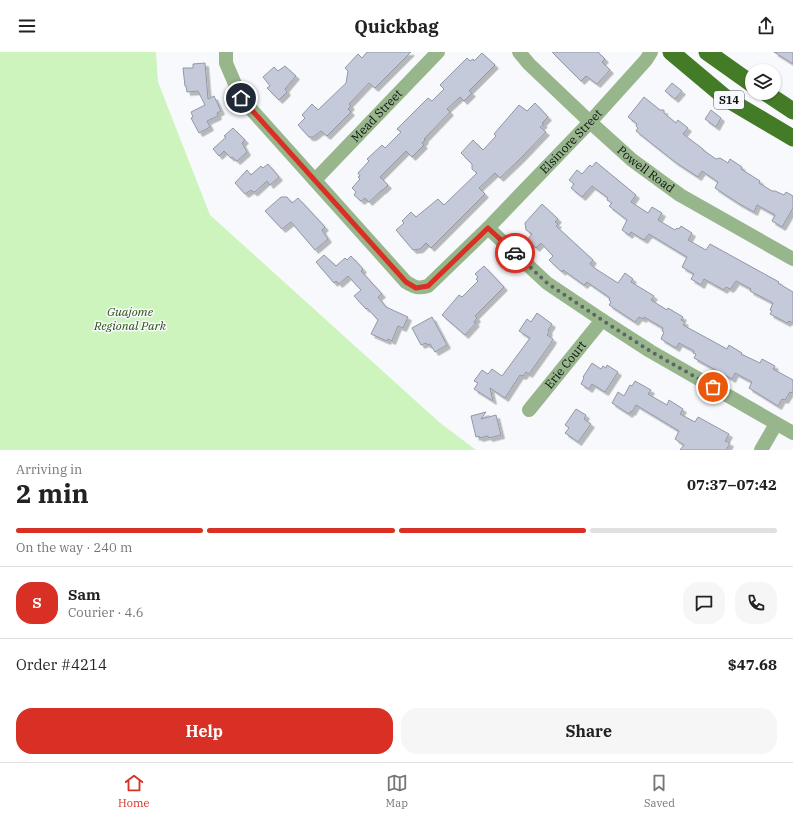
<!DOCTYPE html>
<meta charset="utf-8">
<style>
:root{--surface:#fff;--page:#f6f6f6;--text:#222;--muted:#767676;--line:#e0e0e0;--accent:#d93025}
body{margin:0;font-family:"IBM Plex Serif",serif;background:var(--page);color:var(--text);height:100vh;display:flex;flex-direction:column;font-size:15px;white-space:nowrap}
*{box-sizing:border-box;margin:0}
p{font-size:13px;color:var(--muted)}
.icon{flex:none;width:22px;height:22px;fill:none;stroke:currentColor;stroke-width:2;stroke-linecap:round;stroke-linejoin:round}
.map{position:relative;height:398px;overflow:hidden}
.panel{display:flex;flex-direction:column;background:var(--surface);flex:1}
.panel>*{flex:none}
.controls{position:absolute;left:745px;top:12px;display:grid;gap:8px}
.controls a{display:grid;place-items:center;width:36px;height:36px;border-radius:50%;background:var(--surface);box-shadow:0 1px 3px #0004;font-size:20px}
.pin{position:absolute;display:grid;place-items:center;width:34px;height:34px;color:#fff;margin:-17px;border:2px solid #fff;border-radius:50%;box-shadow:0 1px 4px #0007}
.courier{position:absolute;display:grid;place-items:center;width:40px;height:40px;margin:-20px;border:3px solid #d93025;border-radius:50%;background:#fff;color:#222;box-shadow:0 1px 5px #0007}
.summary em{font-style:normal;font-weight:800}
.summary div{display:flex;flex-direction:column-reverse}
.summary{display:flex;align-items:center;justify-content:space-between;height:68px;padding:0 16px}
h1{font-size:26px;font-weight:800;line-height:30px}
.bar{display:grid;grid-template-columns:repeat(4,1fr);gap:6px 4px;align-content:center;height:48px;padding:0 16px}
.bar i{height:5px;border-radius:3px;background:var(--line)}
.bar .on{background:var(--accent)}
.bar p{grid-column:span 4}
.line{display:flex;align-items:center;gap:10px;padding:0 16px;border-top:1px solid var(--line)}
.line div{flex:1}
.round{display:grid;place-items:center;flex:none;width:42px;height:42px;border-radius:16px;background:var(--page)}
.action{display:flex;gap:8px;margin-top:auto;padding:8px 16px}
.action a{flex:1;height:46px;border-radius:16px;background:var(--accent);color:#fff;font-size:16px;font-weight:800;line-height:46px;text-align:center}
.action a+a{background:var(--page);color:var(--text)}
header{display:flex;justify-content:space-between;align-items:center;height:52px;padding:0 16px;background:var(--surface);font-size:18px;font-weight:800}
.dock{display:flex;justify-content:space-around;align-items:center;height:56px;border-top:1px solid var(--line);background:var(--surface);font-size:11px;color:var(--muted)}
.dock a{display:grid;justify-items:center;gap:2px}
.dock .on{color:var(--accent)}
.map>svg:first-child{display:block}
.green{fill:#ccf4bc}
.building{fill:#c5cada;stroke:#9297a6;filter:url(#shadow)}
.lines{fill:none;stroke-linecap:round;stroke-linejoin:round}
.minor{stroke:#97b68b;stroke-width:14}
.major{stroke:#447b27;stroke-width:17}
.done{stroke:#616367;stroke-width:4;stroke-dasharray:0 7.2}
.route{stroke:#d93025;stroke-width:5}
.labels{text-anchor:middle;stroke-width:3;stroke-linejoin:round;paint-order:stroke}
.shield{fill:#f8f9fc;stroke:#56575c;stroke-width:1}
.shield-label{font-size:11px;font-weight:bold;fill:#101217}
.street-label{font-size:12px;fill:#101217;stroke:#f8f9fc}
.park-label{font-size:12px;font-style:italic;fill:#274f12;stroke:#f8f9fc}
</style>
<header><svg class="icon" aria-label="menu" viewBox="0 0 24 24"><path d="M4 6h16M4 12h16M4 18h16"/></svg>Quickbag<svg class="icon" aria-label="share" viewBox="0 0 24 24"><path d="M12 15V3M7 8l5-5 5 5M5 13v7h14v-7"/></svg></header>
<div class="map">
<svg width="793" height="398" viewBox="0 0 793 398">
<defs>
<filter id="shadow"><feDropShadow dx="3.5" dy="3.5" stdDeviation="0" flood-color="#0004"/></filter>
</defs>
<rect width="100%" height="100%" fill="#f8f9fc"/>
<path class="green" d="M 0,0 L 156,0 L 158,30 L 210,163 L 439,370 L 476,398 L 0,398 Z"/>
<path class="building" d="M 367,0 L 411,0 L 375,36 L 369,31 L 349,52 L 351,54 L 348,57 L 351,60 L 327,84 L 321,79 L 313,85 L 309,85 L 298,73 L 305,66 L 302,63 L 312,52 L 318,58 L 346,31 L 348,19 L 345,16 L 358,2 L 362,6 Z
M 552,0 L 598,0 L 605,7 L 602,10 L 610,18 L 597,32 L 586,24 L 581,29 Z
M 774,0 L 793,0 L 793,12 Z
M 482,1 L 495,13 L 469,39 L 472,41 L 464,49 L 460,45 L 447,57 L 450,60 L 424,87 L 425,88 L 422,91 L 424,93 L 412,105 L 406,99 L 380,125 L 388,133 L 383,138 L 382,138 L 369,150 L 365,146 L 361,149 L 354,143 L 356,140 L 352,136 L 360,127 L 358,125 L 360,124 L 358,121 L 369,109 L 367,107 L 382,93 L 385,96 L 401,80 L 397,77 L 428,46 L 432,49 L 444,37 L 440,33 L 467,6 L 470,9 L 473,7 L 474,9 Z
M 205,11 L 208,47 L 214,44 L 221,59 L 217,61 L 218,64 L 207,69 L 210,75 L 199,81 L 191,66 L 193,65 L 191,60 L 205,53 L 198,39 L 187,40 L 186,34 L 185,34 L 183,16 L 193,16 L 193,12 Z
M 285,14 L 296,24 L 285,37 L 287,40 L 279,48 L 267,36 L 270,34 L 263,25 L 274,15 L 278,19 Z
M 672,31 L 682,39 L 675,47 L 665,39 Z
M 644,45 L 660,58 L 664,58 L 664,61 L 676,71 L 678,68 L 688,76 L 683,82 L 703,97 L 703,98 L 716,107 L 720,106 L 728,111 L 730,107 L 742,115 L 741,117 L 760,129 L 759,131 L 772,139 L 775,139 L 784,143 L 786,140 L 793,144 L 793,156 L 782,175 L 772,169 L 775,163 L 757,153 L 754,160 L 738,151 L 715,136 L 718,130 L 702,119 L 698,125 L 675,110 L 636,79 L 638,76 L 636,74 L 637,72 L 628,65 Z
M 535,51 L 548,65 L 542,71 L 544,72 L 540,75 L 546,80 L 520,107 L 500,126 L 495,121 L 479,136 L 485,142 L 431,196 L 426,191 L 420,197 L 413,198 L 396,178 L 404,171 L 402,169 L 411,160 L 416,165 L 438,147 L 444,153 L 477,121 L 472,117 L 472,112 L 461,101 L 473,88 L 483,98 L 496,84 L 494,82 L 519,53 L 527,59 Z
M 711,58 L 721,66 L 716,75 L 705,67 Z
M 233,76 L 245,88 L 242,91 L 247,100 L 237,109 L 232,105 L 231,106 L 224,99 L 219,104 L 213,97 L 226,85 L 224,84 Z
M 596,110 L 636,143 L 631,150 L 648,161 L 652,155 L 662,161 L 658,168 L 675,178 L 677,176 L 679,177 L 681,174 L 692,181 L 688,188 L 706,198 L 710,192 L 779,230 L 778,231 L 793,240 L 793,271 L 789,269 L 787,271 L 770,262 L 772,259 L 770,258 L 773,251 L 750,239 L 751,237 L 736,229 L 732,235 L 730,237 L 726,235 L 724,238 L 704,227 L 701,233 L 691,227 L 694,222 L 682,215 L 687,205 L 649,182 L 644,188 L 631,180 L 629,183 L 622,178 L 627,168 L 609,154 L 612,151 L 607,148 L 608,146 L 592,134 L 582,145 L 571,136 L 574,132 L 569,128 L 577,118 L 582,122 L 590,113 L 592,115 Z
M 268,112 L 279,125 L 270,133 L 267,129 L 255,140 L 253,140 L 251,138 L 245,142 L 235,131 L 247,118 L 251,123 L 261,114 L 263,116 Z
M 281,145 L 287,145 L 292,151 L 298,146 L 325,175 L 322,178 L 328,187 L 315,198 L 291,170 L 282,177 L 265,159 Z
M 542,152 L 558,167 L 555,170 L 558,172 L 556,174 L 593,208 L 590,212 L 596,217 L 618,231 L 625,221 L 633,227 L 631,230 L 654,244 L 651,248 L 667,258 L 668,256 L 683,265 L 681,268 L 685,270 L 683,273 L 727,297 L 729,293 L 742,301 L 741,302 L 760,311 L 762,307 L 775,314 L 773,317 L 793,328 L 793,341 L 790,340 L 785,348 L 782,347 L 778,354 L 749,336 L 752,330 L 735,321 L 732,327 L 694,306 L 696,302 L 693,301 L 694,299 L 679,291 L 676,296 L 661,287 L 664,280 L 662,279 L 663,276 L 644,265 L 643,267 L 639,265 L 635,270 L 609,253 L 611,250 L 609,248 L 610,246 L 587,230 L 584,233 L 563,218 L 562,220 L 549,208 L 553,204 L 541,191 L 536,196 L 527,188 L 532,182 L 526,178 L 525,171 Z
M 324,203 L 336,214 L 345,206 L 347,208 L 351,204 L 363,217 L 361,219 L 382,242 L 378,245 L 386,255 L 408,265 L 403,276 L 398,274 L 392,289 L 388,287 L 387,289 L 371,282 L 378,268 L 367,256 L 366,257 L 354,244 L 361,238 L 348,224 L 339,232 L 336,229 L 334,231 L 316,210 Z
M 484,214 L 504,235 L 475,264 L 477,266 L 474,270 L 476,271 L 465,283 L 442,263 L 459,243 L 462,245 L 478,229 L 476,227 L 478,225 L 475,222 Z
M 537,261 L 552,272 L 548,278 L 549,280 L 547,283 L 553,287 L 551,291 L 529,322 L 526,320 L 523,324 L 520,323 L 505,346 L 490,336 L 493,349 L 474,337 L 478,331 L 474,329 L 482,318 L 488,322 L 492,317 L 502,324 L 530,286 L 519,279 L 527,267 L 531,270 Z
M 432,265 L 447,293 L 435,300 L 430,292 L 428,293 L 426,291 L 421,293 L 412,276 Z
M 592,311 L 601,317 L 603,314 L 606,316 L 607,313 L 618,320 L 605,340 L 592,332 L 589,337 L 581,332 L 584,326 L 583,325 Z
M 635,329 L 651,338 L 648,342 L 667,353 L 669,348 L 683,357 L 680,362 L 695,370 L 698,365 L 729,382 L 725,389 L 730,391 L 726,398 L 680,398 L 684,393 L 675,387 L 679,379 L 636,353 L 632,360 L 631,359 L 629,362 L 612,351 L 618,340 L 624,344 L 630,333 L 632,334 Z
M 576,357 L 586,363 L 584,367 L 591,372 L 578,390 L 565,381 L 569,376 L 565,373 Z
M 486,360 L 481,367 L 496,363 L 501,383 L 489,386 L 488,384 L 479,386 L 479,384 L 476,385 L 471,364 Z"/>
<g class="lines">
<g class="minor">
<path id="s1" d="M 226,0 L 226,11 L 241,46 L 406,230 C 414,235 418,237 428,234 L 488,176 L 590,70 L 646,8 L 651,0"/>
<path id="s2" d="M 519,0 L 529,12 L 590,70 L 632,108 L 680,143 L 793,207"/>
<path id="s3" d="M 315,128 L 438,0"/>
<path d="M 488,176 L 547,231 L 602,268 L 650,299 L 793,381"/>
<path id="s4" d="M 529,358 L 602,268"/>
<path d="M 761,398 L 776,372"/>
</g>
<path class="major" d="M 671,0 L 727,47 L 793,86
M 707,0 L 752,32
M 766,41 L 793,59"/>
</g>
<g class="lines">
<path class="done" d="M 515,201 L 547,231 L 602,268 L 650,299 L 713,335"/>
<path class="route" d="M 241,46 L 406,230 L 416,236 L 428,234 L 488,176 L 515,201"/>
</g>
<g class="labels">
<rect class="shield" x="714" y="39" width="30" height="18" rx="3"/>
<g class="shield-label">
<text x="729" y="52">S14</text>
</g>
<g class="street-label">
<text dy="4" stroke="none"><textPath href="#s3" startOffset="89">Mead Street</textPath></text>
<text dy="4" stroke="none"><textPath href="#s1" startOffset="523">Elsinore Street</textPath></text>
<text dy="4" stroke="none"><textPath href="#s2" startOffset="173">Powell Road</textPath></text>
<text dy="4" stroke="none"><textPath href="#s4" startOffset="58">Erie Court</textPath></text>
</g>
<g class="park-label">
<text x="130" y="264">Guajome<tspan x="130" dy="14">Regional Park</tspan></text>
</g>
</g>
</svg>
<div class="controls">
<a><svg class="icon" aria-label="layers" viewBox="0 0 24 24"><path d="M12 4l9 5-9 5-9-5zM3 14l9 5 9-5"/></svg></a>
</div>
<div class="pin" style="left:713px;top:335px;background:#ea580c"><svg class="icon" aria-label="bag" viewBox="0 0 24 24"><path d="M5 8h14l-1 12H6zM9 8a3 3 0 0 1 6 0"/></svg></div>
<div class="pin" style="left:241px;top:46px;background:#1f2937"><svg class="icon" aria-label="home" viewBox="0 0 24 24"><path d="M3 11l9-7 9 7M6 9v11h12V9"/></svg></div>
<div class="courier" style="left:515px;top:201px"><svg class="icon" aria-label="car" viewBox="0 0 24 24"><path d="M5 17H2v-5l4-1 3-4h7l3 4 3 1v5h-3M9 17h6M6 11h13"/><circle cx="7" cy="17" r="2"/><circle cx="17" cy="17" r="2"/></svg></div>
</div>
<section class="panel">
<div class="summary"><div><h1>2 min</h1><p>Arriving in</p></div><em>07:37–07:42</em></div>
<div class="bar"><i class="on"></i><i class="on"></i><i class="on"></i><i></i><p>On the way · 240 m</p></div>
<div class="line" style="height:72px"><b class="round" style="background:var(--accent);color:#fff">S</b><div><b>Sam</b><p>Courier · 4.6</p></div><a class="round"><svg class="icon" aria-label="chat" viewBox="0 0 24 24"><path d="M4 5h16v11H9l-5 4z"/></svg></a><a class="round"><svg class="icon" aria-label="phone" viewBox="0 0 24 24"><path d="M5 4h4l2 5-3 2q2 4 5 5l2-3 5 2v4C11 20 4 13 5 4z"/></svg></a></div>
<div class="line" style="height:52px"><div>Order #4214</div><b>$47.68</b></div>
<div class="action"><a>Help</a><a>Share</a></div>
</section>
<nav class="dock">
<a class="on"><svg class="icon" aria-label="home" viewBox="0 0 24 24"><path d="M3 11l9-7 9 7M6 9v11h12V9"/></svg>Home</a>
<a><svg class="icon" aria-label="map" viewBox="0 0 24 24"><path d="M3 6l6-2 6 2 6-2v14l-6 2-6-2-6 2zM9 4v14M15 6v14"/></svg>Map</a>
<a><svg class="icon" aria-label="saved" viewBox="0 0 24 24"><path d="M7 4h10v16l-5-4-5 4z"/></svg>Saved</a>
</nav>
